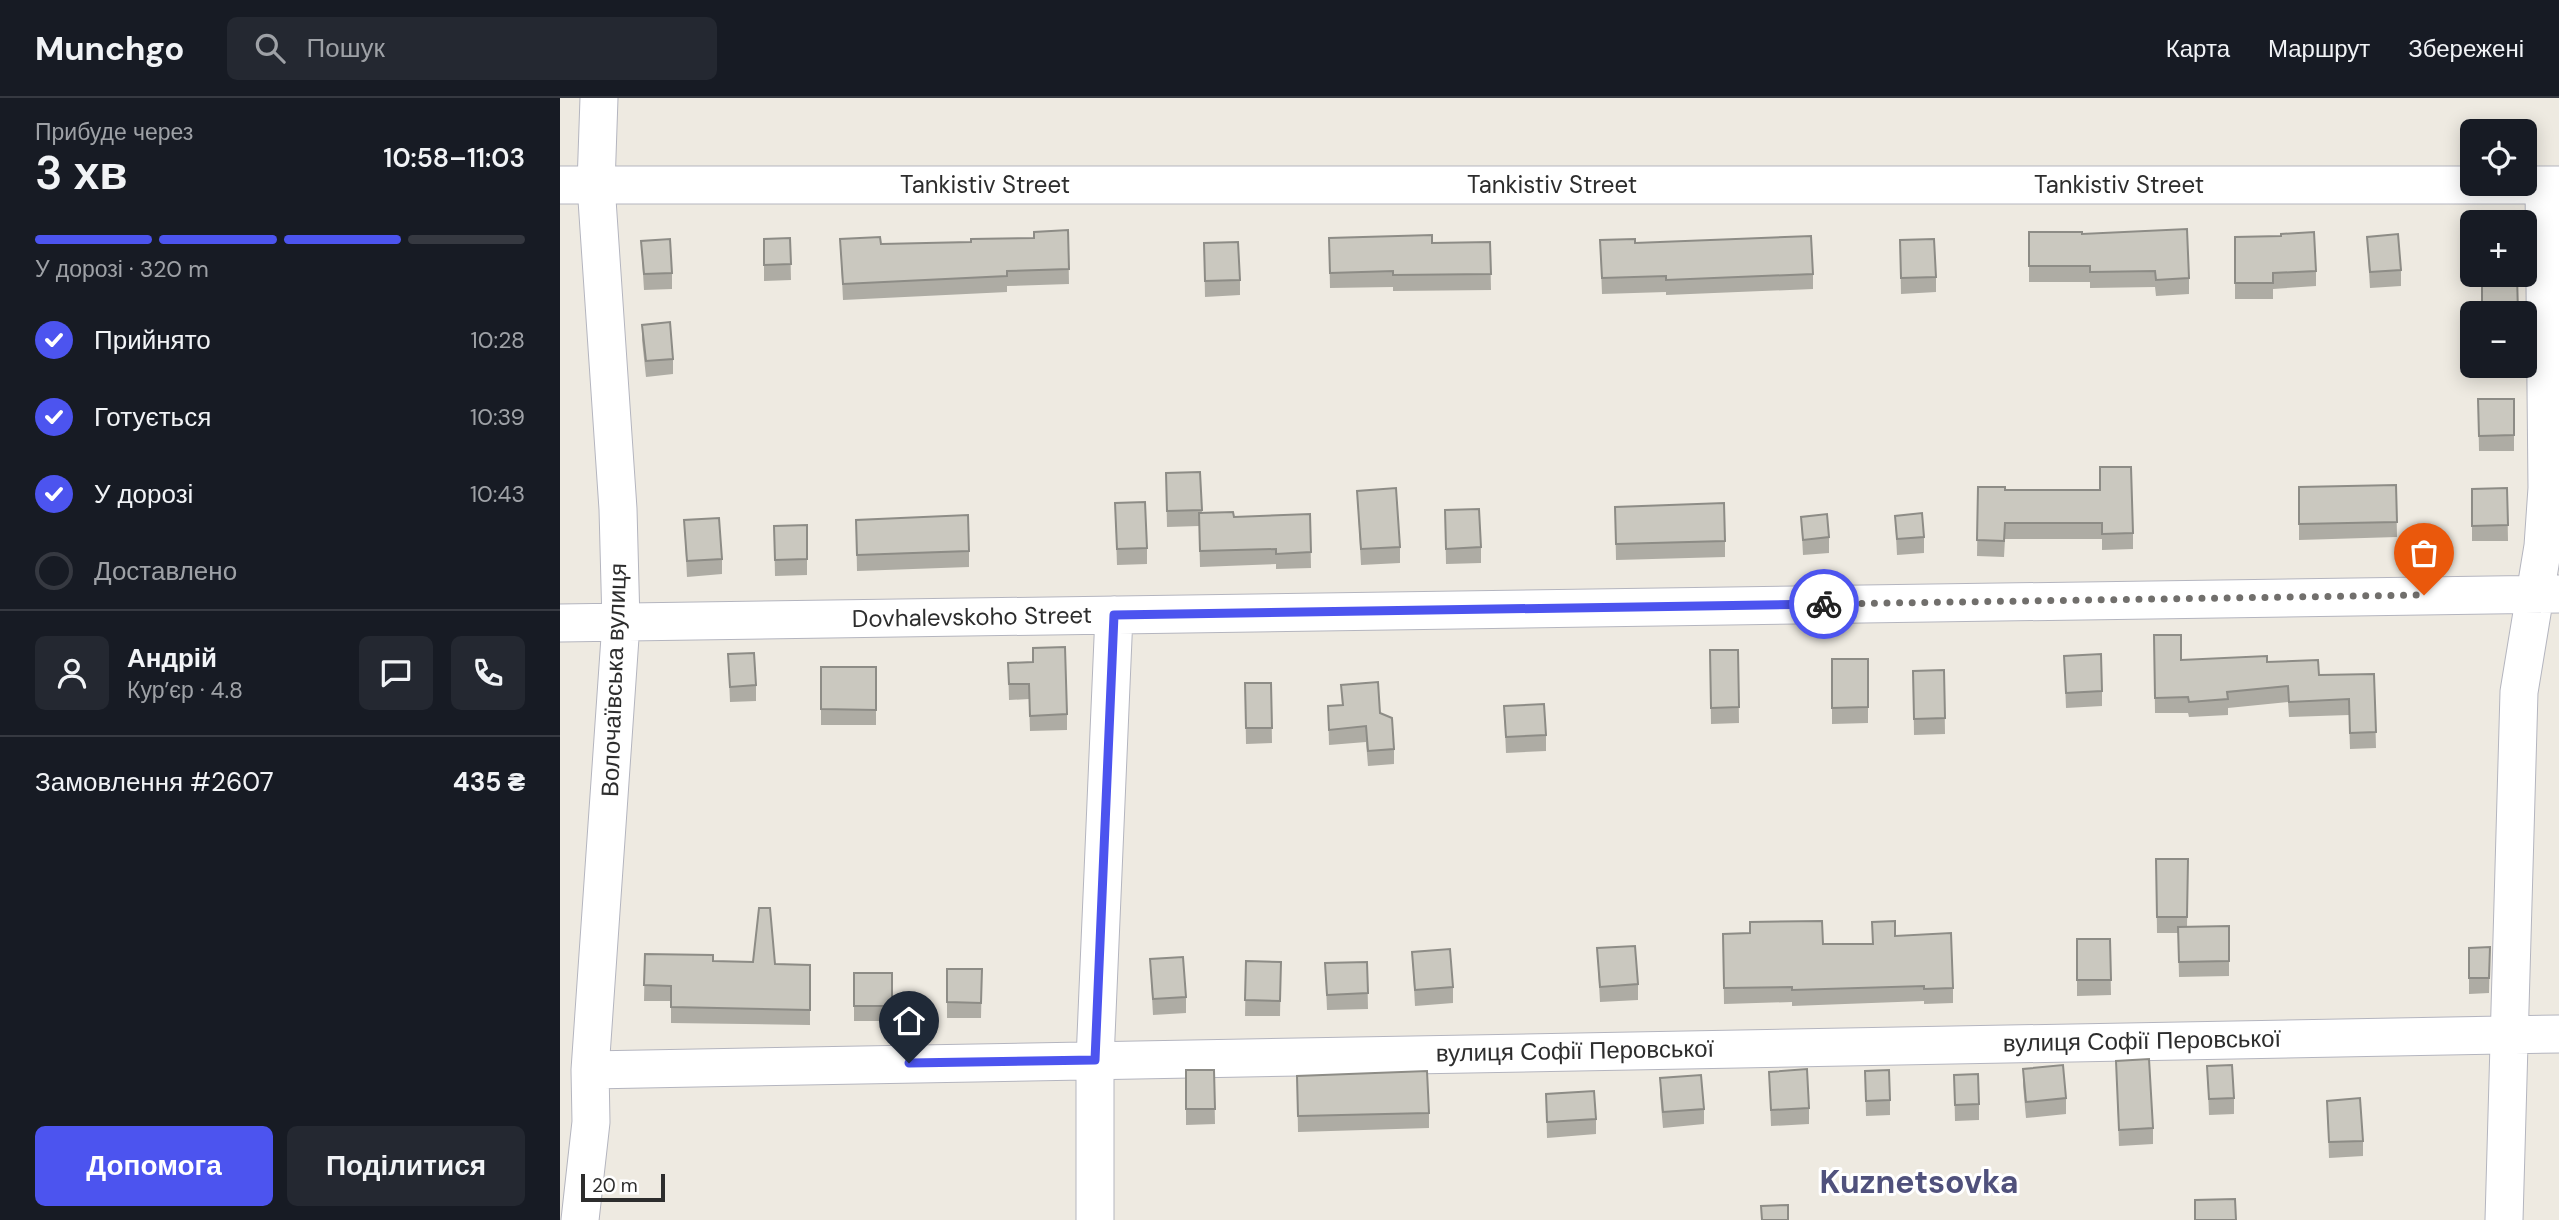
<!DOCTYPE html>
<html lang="uk">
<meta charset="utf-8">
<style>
:root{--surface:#171b24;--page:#242831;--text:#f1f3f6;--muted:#9ea1a6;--line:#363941;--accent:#4c54ef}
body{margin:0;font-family:"DM Sans",sans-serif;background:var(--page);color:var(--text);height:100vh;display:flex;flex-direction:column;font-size:26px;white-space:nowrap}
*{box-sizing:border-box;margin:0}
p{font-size:23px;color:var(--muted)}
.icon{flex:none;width:38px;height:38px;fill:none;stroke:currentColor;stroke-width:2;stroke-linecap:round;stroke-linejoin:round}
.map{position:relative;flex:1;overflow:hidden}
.drawer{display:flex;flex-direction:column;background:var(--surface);width:560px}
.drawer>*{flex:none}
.fabs{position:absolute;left:1900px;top:21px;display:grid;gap:14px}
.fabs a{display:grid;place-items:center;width:77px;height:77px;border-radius:10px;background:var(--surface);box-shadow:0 4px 18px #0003;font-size:35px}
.scale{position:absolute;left:21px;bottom:18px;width:84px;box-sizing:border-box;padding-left:7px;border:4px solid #2d2d2d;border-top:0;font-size:19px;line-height:24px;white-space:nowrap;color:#2d2d2d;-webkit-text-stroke:5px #fff;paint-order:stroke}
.pin{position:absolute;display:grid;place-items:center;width:60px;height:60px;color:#fff;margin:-72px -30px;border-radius:50% 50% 50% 0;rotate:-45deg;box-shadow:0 0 7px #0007}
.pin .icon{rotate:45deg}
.courier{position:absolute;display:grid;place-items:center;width:70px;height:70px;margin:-35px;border:5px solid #4c54ef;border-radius:50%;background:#fff;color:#222;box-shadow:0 2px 9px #0007}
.summary em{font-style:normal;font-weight:600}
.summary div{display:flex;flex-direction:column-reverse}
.summary{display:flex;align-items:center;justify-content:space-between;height:119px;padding:0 35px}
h1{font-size:46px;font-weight:600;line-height:52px}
.bar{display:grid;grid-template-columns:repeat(4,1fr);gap:10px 7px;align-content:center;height:84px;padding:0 35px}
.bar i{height:9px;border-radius:5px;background:var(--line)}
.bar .active{background:var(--accent)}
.bar p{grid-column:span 4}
.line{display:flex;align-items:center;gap:18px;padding:0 35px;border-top:2px solid var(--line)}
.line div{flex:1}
.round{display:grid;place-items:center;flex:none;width:74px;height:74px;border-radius:10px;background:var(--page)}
ol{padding:0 35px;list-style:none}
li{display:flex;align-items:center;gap:21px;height:77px}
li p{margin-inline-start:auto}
li .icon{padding:7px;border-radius:50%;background:var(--accent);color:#fff;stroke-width:4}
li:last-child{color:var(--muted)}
li i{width:38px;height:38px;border:4px solid var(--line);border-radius:50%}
.primary-button{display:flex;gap:14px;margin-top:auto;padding:14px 35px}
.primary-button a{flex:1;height:80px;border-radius:10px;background:var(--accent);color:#fff;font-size:28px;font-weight:600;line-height:80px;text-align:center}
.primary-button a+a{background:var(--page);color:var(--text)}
header{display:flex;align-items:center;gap:42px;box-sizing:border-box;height:98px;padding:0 35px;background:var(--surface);border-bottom:2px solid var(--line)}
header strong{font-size:33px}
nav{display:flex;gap:38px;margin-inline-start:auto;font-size:24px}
.search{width:490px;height:63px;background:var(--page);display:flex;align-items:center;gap:18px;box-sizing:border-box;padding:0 24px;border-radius:10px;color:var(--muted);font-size:26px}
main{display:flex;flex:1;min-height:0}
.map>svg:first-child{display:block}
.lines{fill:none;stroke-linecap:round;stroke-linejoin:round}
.minor-casing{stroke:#b4b5bf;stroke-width:39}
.minor{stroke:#fff;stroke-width:37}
.wall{fill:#aeaca4}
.building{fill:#cac8bf;stroke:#8d8c86;stroke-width:2}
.done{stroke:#716f6c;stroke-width:7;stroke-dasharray:0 12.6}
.route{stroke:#4c54ef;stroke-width:9}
.labels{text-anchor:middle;stroke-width:6;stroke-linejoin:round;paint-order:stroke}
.street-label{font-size:24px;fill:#2d2d2d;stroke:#fff}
.district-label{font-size:32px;font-weight:bold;fill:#50517c;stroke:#fff}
</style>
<header>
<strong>Munchgo</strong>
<div class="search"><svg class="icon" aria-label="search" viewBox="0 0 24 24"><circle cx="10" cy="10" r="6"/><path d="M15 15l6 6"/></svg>Пошук</div>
<nav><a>Карта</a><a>Маршрут</a><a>Збережені</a></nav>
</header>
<main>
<section class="drawer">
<div class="summary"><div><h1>3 хв</h1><p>Прибуде через</p></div><em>10:58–11:03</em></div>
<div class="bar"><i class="active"></i><i class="active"></i><i class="active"></i><i></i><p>У дорозі · 320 m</p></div>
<ol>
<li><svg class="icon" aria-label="check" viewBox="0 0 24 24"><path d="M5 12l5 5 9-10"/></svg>Прийнято<p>10:28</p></li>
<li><svg class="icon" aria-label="check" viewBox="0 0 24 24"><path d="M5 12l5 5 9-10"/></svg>Готується<p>10:39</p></li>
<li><svg class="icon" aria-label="check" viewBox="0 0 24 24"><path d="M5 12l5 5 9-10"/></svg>У дорозі<p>10:43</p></li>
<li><i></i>Доставлено</li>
</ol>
<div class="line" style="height:126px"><a class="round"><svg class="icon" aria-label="person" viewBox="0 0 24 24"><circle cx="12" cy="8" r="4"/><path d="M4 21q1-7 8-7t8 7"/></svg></a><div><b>Андрій</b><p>Кур’єр · 4.8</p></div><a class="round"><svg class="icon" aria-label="chat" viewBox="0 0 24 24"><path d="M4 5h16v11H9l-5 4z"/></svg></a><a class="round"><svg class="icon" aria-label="phone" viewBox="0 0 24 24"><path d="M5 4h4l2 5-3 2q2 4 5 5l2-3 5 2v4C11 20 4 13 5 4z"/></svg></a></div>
<div class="line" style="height:91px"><div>Замовлення #2607</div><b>435 ₴</b></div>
<div class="primary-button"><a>Допомога</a><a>Поділитися</a></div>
</section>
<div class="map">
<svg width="1999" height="1122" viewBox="0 0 1999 1122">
<rect width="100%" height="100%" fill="#eeeae1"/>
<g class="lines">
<defs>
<path id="minor" d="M 0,87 L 1999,87
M 0,525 L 1999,496
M 30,972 L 1999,936
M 20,1122 L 31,1024 L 30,972 L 61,525 L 58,411 L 36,87 L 39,0
M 535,1122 L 535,962 L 554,517
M 1944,1122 L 1959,594 L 1983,448 L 1987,390 L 1984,87"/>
</defs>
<use href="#minor" class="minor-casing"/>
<use href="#minor" class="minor"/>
</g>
<path class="wall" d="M 508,132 L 509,186 L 447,188 L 447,194 L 283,202 L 280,141 L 321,146 L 411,144 L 474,140 Z
M 1469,134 L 1522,136 L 1629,180 L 1629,196 L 1596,198 L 1595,189 L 1530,190 L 1530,184 L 1469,184 Z
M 1675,139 L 1756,173 L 1756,188 L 1713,191 L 1713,201 L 1675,201 Z
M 1807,139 L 1841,172 L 1841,188 L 1810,190 Z
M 230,140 L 231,182 L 204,183 L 204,141 Z
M 769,140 L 872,145 L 930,144 L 931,192 L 833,193 L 833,189 L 770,190 Z
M 1040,142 L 1075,145 L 1253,176 L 1253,191 L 1106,197 L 1106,194 L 1042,196 Z
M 1340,142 L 1376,179 L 1376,194 L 1341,196 Z
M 81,143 L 112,175 L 112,191 L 84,192 Z
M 644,145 L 680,182 L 680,197 L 645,199 Z
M 82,227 L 113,261 L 113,276 L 86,279 L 82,242 Z
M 1918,301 L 1954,301 L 1954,353 L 1919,353 Z
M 1540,369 L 1573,435 L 1573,451 L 1542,452 L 1542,441 L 1445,441 L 1444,459 L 1417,458 L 1418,389 L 1445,392 L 1540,392 Z
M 640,374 L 642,415 L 674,419 L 750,416 L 751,470 L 716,471 L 716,466 L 640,469 L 639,428 L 607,429 L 606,375 Z
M 1836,387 L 1837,439 L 1739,442 L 1739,389 Z
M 1947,390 L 1948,443 L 1912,443 L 1912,391 Z
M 797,393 L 840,449 L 840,465 L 801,467 Z
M 555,405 L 587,450 L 587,466 L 557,467 Z
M 1055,409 L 1165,443 L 1165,459 L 1056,462 Z
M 885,412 L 921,449 L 921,465 L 886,466 Z
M 1335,418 L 1364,439 L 1364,455 L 1337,457 Z
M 1241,419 L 1269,439 L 1269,455 L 1243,457 Z
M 124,422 L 162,461 L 162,476 L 127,479 Z
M 296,422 L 409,453 L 409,469 L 297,473 Z
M 247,427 L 247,477 L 215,478 L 214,428 Z
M 1594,537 L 1621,562 L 1707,564 L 1759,577 L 1814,576 L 1816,650 L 1790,651 L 1789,617 L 1729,619 L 1728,604 L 1668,610 L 1668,617 L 1629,619 L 1628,615 L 1595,615 Z
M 1150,552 L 1178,552 L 1179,625 L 1151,626 Z
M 168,556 L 196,587 L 196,603 L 170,604 Z
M 1504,558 L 1542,593 L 1542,608 L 1506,610 Z
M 1272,561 L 1308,561 L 1308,625 L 1272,626 Z
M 473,564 L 507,616 L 507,632 L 470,633 L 469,601 L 449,602 L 448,565 Z
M 261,569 L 316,569 L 316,627 L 261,627 Z
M 1384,572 L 1385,636 L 1354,637 L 1353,573 Z
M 685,585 L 711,585 L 712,645 L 686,646 Z
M 781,587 L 820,615 L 834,651 L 834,666 L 808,668 L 806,644 L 769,647 L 768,608 L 782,607 Z
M 944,608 L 986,637 L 986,653 L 946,655 Z
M 1596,761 L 1628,761 L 1627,829 L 1669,828 L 1669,878 L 1619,879 L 1618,835 L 1597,835 Z
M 1163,836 L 1263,846 L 1313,846 L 1335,838 L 1393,890 L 1393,905 L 1364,906 L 1364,903 L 1232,908 L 1232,904 L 1164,906 Z
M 1517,841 L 1550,841 L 1551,897 L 1517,898 Z
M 1930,849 L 1929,895 L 1909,896 L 1909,850 Z
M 1037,850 L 1078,886 L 1078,902 L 1040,904 Z
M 852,854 L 893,889 L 893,905 L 855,908 Z
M 85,856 L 153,863 L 250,867 L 250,927 L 111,925 L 111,903 L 84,903 Z
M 590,861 L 626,899 L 626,915 L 593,917 Z
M 686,863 L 721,864 L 720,918 L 685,918 Z
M 807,864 L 808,911 L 767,912 L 765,865 Z
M 387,871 L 422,871 L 421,920 L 387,920 Z
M 294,875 L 332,875 L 332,923 L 294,923 Z
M 1556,963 L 1593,1030 L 1593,1046 L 1559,1048 Z
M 1647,968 L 1674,1000 L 1674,1016 L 1649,1017 Z
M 1463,971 L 1506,1000 L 1506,1016 L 1466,1020 L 1463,987 Z
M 626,972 L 654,972 L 655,1026 L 626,1027 Z
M 1305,973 L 1330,1002 L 1330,1017 L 1306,1018 Z
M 1209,974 L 1249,1010 L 1249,1026 L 1211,1028 Z
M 1394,977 L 1419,1006 L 1419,1022 L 1395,1023 Z
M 737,978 L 869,1015 L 869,1030 L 738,1034 Z
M 1100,980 L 1144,1011 L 1144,1026 L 1103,1030 L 1100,996 Z
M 986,996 L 1036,1021 L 1036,1036 L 987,1040 Z
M 1767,1003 L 1803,1043 L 1803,1058 L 1769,1060 Z"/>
<path class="building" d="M 1627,131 L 1629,180 L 1596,182 L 1595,173 L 1530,174 L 1530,168 L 1469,168 L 1469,134 L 1522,134 L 1522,136 Z
M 508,132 L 509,171 L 447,173 L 447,178 L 283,186 L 280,141 L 320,139 L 321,146 L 411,144 L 411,141 L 474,140 L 474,134 Z
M 1754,134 L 1756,173 L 1713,175 L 1713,185 L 1675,185 L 1675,139 L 1721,138 L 1721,136 Z
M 1838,136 L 1841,172 L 1810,174 L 1807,139 Z
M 872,137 L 872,145 L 930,144 L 931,176 L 833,177 L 833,173 L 770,175 L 769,140 Z
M 1251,138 L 1253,176 L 1106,182 L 1106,178 L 1042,180 L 1040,142 L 1075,141 L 1075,145 Z
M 230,140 L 231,166 L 204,167 L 204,141 Z
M 110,141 L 112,175 L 84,176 L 81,143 Z
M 1374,141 L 1376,179 L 1341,180 L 1340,142 Z
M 678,144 L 680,182 L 645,183 L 644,145 Z
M 1922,177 L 1957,177 L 1958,215 L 1922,215 Z
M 110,224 L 113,261 L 86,263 L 82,227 Z
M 1918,301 L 1954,301 L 1954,337 L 1919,338 Z
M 1540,369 L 1571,369 L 1573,435 L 1542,436 L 1542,425 L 1445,425 L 1444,443 L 1417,442 L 1418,389 L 1445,389 L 1445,392 L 1540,392 Z
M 640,374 L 642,412 L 607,413 L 606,375 Z
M 1836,387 L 1837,424 L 1739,426 L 1739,389 Z
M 836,390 L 840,449 L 801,451 L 797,393 Z
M 1947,390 L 1948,427 L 1912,428 L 1912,391 Z
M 585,404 L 587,450 L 557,451 L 555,405 Z
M 1164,405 L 1165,443 L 1056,446 L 1055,409 Z
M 919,411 L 921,449 L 886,451 L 885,412 Z
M 673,414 L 674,419 L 750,416 L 751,454 L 716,456 L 716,451 L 640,453 L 639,415 Z
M 1362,415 L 1364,439 L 1337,441 L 1335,418 Z
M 1267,416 L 1269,439 L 1243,442 L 1241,419 Z
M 408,417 L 409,453 L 297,457 L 296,422 Z
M 159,420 L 162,461 L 127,463 L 124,422 Z
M 247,427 L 247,461 L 215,462 L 214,428 Z
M 1594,537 L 1621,537 L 1621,562 L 1707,558 L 1707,564 L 1758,562 L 1759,577 L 1814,576 L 1816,634 L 1790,635 L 1789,601 L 1729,604 L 1728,588 L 1667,594 L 1668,601 L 1629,604 L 1628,599 L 1595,600 Z
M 505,549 L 507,616 L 470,618 L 469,586 L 449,586 L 448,565 L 473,564 L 473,550 Z
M 1150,552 L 1178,552 L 1179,609 L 1151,610 Z
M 194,555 L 196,587 L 170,589 L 168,556 Z
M 1541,556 L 1542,593 L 1506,595 L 1504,558 Z
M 1272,561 L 1308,561 L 1308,609 L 1272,610 Z
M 261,569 L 316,569 L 316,612 L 261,611 Z
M 1384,572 L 1385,620 L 1354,621 L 1353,573 Z
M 818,584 L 820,615 L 832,620 L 834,651 L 808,653 L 806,628 L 769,632 L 768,608 L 783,607 L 781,587 Z
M 685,585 L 711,585 L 712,630 L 686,630 Z
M 984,606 L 986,637 L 946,639 L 944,608 Z
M 1596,761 L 1628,761 L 1627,819 L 1597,819 Z
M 199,810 L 210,810 L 215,866 L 250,867 L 250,912 L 111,909 L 111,888 L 84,887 L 85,856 L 153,857 L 153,863 L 193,864 Z
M 1262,823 L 1263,846 L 1313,846 L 1312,824 L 1335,823 L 1335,838 L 1391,835 L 1393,890 L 1364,891 L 1364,888 L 1232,892 L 1232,889 L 1164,890 L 1163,836 L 1190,835 L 1190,824 Z
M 1669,828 L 1669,863 L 1619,864 L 1618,829 Z
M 1517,841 L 1550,841 L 1551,882 L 1517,882 Z
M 1075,848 L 1078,886 L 1040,889 L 1037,850 Z
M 1930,849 L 1929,880 L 1909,880 L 1909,850 Z
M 890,851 L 893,889 L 855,892 L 852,854 Z
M 623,859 L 626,899 L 593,901 L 590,861 Z
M 686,863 L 721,864 L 720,903 L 685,902 Z
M 807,864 L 808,895 L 767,897 L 765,865 Z
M 387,871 L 422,871 L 421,905 L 387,904 Z
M 294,875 L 332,875 L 332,908 L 294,908 Z
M 1589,961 L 1593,1030 L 1559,1032 L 1556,963 Z
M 1503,967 L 1506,1000 L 1466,1004 L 1463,971 Z
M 1672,967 L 1674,1000 L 1649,1001 L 1647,968 Z
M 1247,971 L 1249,1010 L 1211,1012 L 1209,974 Z
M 626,972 L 654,972 L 655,1011 L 626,1011 Z
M 1329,972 L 1330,1002 L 1306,1003 L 1305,973 Z
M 867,973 L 869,1015 L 738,1018 L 737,978 Z
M 1418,976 L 1419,1006 L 1395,1007 L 1394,977 Z
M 1141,977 L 1144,1011 L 1103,1014 L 1100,980 Z
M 1034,993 L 1036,1021 L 987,1024 L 986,996 Z
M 1800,1000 L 1803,1043 L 1769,1044 L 1767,1003 Z
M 1675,1101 L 1676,1122 L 1635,1122 L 1635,1102 Z
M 1228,1107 L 1228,1122 L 1202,1122 L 1201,1108 Z"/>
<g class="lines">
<path class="done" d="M 1264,506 L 1864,497"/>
<path class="route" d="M 349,965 L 535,962 L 554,517 L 1264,506"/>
</g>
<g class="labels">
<g class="street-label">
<text x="425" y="95">Tankistiv Street</text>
<text x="992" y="95">Tankistiv Street</text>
<text x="1559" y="95">Tankistiv Street</text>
<text transform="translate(412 519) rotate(-1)" y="8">Dovhalevskoho Street</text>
<text transform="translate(54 582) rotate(-88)" y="8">Волочаївська вулиця</text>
<text transform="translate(1582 943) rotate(-1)" y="8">вулиця Софії Перовської</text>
<text transform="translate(1015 953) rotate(-1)" y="8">вулиця Софії Перовської</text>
</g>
<g class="district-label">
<text x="1359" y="1095">Kuznetsovka</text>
</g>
</g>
</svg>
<div class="fabs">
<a><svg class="icon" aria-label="locate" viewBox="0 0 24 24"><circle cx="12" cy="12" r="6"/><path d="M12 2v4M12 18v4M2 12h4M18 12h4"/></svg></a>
<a>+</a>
<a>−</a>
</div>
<div class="scale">20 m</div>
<div class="pin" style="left:1864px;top:497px;background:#ea580c"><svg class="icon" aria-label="bag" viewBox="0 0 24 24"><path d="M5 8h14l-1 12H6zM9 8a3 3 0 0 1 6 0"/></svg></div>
<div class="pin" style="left:349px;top:965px;background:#1f2937"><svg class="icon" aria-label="home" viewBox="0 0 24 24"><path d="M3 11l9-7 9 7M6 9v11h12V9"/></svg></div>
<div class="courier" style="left:1264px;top:506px"><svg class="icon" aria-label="bike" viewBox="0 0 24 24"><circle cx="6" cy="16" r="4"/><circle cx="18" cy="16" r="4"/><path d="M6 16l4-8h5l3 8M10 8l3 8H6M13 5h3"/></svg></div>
</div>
</main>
